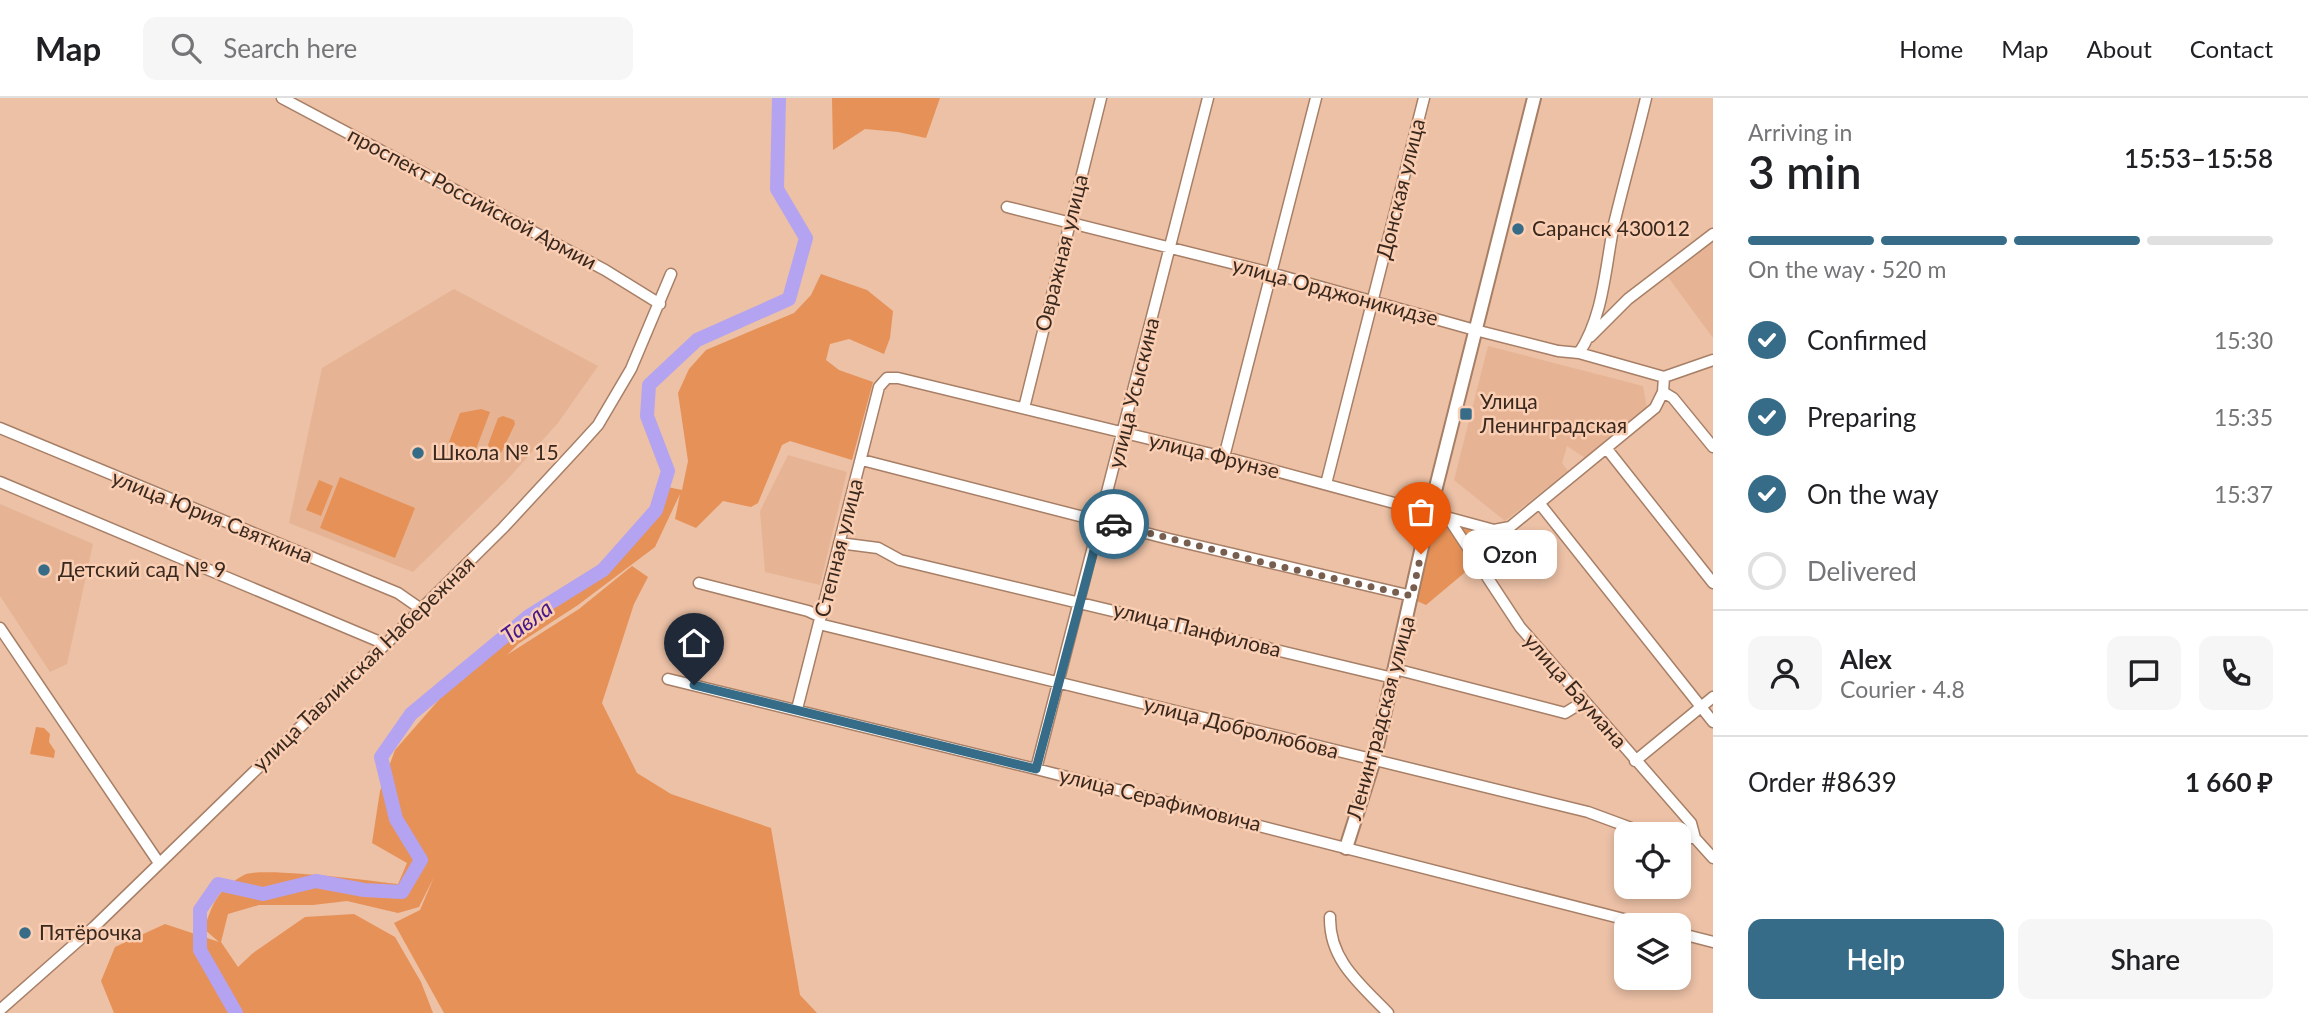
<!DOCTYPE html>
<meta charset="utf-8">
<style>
:root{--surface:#fff;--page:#f6f6f6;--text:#202124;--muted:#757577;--line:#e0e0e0;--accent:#366c87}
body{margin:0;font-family:Lato,sans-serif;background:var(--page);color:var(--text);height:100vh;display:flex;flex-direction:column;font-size:26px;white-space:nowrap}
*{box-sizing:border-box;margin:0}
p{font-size:23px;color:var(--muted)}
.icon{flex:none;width:38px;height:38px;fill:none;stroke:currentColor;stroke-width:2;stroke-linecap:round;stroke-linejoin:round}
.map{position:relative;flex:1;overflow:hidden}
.panel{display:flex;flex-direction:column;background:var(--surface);width:595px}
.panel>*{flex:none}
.tools{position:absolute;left:1614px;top:724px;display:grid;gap:14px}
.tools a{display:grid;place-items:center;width:77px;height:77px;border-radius:14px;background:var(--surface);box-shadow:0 4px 10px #0003;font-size:35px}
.pin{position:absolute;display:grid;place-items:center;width:60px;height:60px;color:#fff;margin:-72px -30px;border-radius:50% 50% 50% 0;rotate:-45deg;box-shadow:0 0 7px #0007}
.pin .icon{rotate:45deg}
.courier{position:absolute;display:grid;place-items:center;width:70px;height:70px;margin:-35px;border:5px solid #366c87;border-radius:50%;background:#fff;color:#222;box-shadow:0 2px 9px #0007}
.bubble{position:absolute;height:49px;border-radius:14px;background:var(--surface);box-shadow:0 4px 10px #0003;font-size:23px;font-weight:600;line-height:49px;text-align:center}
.headline em{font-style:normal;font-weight:600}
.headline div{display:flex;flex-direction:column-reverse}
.headline{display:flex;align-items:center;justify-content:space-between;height:119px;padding:0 35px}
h1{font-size:46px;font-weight:600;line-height:52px}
.bar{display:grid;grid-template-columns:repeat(4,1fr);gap:10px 7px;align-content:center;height:84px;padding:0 35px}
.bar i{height:9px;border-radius:5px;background:var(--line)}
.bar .current{background:var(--accent)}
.bar p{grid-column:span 4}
.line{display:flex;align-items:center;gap:18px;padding:0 35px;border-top:2px solid var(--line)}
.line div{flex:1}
.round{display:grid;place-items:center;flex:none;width:74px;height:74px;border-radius:14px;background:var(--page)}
ol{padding:0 35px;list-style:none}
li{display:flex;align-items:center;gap:21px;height:77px}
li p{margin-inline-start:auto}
li .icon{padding:7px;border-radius:50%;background:var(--accent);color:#fff;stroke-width:4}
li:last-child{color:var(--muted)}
li i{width:38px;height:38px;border:4px solid var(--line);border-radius:50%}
.cta{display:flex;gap:14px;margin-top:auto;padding:14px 35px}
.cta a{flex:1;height:80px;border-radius:14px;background:var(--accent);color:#fff;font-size:28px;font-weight:600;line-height:80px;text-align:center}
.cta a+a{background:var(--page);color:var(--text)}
header{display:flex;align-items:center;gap:42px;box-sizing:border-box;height:98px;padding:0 35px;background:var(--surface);border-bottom:2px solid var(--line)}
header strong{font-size:33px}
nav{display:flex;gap:38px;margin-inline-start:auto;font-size:24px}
.search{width:490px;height:63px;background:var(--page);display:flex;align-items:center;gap:18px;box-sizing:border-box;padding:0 24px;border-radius:14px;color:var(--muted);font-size:26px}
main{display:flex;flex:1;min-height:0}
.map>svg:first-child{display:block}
.built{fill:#e6b495}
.green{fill:#e69157}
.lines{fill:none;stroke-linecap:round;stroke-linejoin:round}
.river{stroke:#b4a3f1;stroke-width:14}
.minor-casing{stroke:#a77f66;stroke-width:13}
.tertiary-casing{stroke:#a77f66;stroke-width:16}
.minor{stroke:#fff;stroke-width:10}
.tertiary{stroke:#fff;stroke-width:12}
.done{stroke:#785e4e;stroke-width:7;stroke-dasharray:0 12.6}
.route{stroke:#366c87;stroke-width:9}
.poi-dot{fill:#366c87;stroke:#faceb3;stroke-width:2.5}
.labels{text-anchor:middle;stroke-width:5;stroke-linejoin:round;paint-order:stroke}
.street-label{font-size:21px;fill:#39281e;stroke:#faceb3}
.poi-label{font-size:21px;fill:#39281e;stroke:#faceb3;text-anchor:start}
.water-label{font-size:23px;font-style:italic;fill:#45198a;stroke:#faceb3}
</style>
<header>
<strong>Map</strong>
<div class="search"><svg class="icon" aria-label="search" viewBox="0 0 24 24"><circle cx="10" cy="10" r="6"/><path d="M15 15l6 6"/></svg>Search here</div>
<nav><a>Home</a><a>Map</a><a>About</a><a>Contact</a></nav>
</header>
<main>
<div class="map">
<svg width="1713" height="915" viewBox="0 0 1713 915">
<rect width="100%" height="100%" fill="#ecc1a6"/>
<path class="built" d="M 1713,141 L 1713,240 L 1668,179 L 1668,176 Z
M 454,191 L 598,268 L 558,325 L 505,384 L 413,474 L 289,425 L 322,270 Z
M 1488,248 L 1643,288 L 1647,310 L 1585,360 L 1567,348 L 1562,365 L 1568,373 L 1505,423 L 1454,382 Z
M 788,357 L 847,374 L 820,487 L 765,474 L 760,413 Z
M 0,406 L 93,446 L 67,566 L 50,574 L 0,498 Z"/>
<path class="green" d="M 832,0 L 940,0 L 926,40 L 898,34 L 865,31 L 833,52 Z
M 821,176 L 867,192 L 893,213 L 890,240 L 884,256 L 849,241 L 830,246 L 826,262 L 839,272 L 873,284 L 852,362 L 790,343 L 782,347 L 758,405 L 751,409 L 723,403 L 696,430 L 675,421 L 680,396 L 655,449 L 578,507 L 518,546 L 507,557 L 579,511 L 632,468 L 648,479 L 634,506 L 602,605 L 637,675 L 671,696 L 771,730 L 800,897 L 817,915 L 444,915 L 394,825 L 420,812 L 434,779 L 419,809 L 398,815 L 347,803 L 313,807 L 259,807 L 228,816 L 221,844 L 238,869 L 253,855 L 305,819 L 354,816 L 395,839 L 421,884 L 433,915 L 114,915 L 101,883 L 115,849 L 165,826 L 219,844 L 204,831 C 213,805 217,792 244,777 C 259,768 374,783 398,786 L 407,765 L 372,745 L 380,693 L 395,652 L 493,540 L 604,463 L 638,443 L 658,387 L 682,392 L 688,363 L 678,295 L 689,271 L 706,252 L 794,215 L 811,197 Z
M 481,311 L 490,314 L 475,354 L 449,344 L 460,315 Z
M 503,318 L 514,322 L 515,326 L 501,355 L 490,351 L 488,347 L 498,320 Z
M 340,379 L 415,410 L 395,460 L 320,430 Z
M 319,382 L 333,388 L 321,418 L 306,412 Z
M 1439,421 L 1448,425 L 1475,466 L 1426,507 L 1417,503 C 1420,483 1424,432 1439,421 Z
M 1457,425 L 1503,437 L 1480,455 Z
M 36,629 L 44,630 L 50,636 L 49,644 L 55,653 L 54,660 L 30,656 Z"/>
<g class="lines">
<path class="river" d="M 236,915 L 200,852 L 200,812 L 218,786 L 263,796 L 316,783 L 364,792 L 402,794 L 421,762 L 396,721 L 381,659 L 411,616 L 529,518 L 603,472 L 656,412 L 668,373 L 647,318 L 649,287 L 697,242 L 789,201 L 806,140 L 777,91 L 779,0"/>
<defs>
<path id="minor" d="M 282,0 L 605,172 L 660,206
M 1007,109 L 1271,175 L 1475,232 L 1558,253 L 1579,255 L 1664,279
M 1590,239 L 1628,201 L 1713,136
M 1579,255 C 1604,217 1605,170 1614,126 C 1624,84 1636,42 1646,0
M 1663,294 L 1673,300 L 1713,349
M 1024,310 L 1101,0
M 0,330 L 398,495 L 421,511
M 1607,351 L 1713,485
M 1224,359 L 1316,0
M 862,362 L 1169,441 L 1412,498
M 0,384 L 385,546
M 1326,386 L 1424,0
M 1540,406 L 1713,624
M 1447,418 L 1520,529 L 1691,725 L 1695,740 L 1713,760
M 839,445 L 878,450 L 900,462 L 1393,580
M 699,485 L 808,513 L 821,519
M 819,526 L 1588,714 L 1634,731 L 1662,737
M 0,530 L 159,765
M 1395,571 L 1565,615 L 1583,604
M 668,581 L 1036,671 L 1651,828
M 797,611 L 879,289 L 887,280 L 898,280 L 1224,359 L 1494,432 L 1510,429 L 1655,310 L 1663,294 L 1664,279 L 1713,262
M 1635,663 L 1713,599
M 1036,671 L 1208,0
M 1678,740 L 1695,740
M 1330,819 C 1329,862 1360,886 1388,915
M 1678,835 L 1713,844
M 0,912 L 94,829 L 395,537 L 503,430 L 579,348 L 598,327 L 631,271 L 671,176"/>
<path id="tertiary" d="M 1346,750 L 1374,662 L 1430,413 L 1534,0"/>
</defs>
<use href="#minor" class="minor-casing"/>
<use href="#tertiary" class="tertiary-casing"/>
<use href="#minor" class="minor"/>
<use href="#tertiary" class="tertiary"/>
</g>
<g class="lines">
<path class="done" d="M 1114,426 L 1265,465 L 1412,498 L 1421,456"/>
<path class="route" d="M 694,587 L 1036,671 L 1102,422 L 1114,426"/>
</g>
<g class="poi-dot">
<circle cx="1518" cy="131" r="7"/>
<rect x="1459" y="309" width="14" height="14" rx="3.5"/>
<circle cx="418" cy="355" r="7"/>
<circle cx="44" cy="472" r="7"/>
<circle cx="25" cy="835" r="7"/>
</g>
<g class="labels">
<g class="street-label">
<text transform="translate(1401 91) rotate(-76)" y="7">Донская улица</text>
<text transform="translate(472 101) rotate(28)" y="7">проспект Российской Армии</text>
<text transform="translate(1062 155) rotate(-76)" y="7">Овражная улица</text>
<text transform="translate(1335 194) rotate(15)" y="7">улица Орджоникидзе</text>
<text transform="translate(1134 295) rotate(-76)" y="7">улица Усыскина</text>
<text transform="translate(1214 358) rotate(14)" y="7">улица Фрунзе</text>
<text transform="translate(212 419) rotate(22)" y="7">улица Юрия Святкина</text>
<text transform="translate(839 450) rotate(-76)" y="7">Степная улица</text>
<text transform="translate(1197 532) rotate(14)" y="7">улица Панфилова</text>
<text transform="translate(364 566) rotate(-44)" y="7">улица Тавлинская Набережная</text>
<text transform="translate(1575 593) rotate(49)" y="7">улица Баумана</text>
<text transform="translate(1381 620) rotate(-75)" y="7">Ленинградская улица</text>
<text transform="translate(1241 630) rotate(14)" y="7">улица Добролюбова</text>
<text transform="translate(1160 702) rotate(14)" y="7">улица Серафимовича</text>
</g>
<g class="poi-label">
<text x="1532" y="138">Саранск 430012</text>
<text x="1480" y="311">Улица<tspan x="1480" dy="24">Ленинградская</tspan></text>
<text x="432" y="362">Школа № 15</text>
<text x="58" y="479">Детский сад № 9</text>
<text x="39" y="842">Пятёрочка</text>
</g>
<g class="water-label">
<text transform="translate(527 524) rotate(-36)" y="8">Тавла</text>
</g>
</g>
</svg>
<div class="tools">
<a><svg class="icon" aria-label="locate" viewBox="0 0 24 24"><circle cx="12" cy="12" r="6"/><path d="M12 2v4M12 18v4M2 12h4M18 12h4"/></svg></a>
<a><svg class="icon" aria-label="layers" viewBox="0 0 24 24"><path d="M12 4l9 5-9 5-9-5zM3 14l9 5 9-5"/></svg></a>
</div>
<div class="pin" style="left:1421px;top:456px;background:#ea580c"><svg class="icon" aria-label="bag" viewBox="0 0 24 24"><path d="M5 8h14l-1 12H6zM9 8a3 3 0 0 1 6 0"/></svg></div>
<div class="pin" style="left:694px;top:587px;background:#1f2937"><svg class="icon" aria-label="home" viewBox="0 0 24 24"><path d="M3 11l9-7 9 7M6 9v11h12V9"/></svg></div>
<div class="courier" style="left:1114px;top:426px"><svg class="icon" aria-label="car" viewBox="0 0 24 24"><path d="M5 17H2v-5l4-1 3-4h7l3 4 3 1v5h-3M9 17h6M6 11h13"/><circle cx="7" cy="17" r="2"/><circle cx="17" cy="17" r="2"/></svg></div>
<div class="bubble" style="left:1463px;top:432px;width:94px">Ozon</div>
</div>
<section class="panel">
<div class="headline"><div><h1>3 min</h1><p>Arriving in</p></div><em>15:53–15:58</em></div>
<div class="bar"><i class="current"></i><i class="current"></i><i class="current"></i><i></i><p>On the way · 520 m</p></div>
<ol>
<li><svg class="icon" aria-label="check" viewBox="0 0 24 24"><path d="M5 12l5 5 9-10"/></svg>Confirmed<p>15:30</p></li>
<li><svg class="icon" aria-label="check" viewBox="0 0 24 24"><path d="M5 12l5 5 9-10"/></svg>Preparing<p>15:35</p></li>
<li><svg class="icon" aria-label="check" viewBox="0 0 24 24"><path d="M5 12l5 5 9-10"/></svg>On the way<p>15:37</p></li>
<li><i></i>Delivered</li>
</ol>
<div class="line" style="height:126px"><a class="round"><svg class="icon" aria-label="person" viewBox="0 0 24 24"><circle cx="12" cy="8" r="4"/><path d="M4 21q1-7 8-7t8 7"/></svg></a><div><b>Alex</b><p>Courier · 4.8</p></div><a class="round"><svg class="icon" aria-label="chat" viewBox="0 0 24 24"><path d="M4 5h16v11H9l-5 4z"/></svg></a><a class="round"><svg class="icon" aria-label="phone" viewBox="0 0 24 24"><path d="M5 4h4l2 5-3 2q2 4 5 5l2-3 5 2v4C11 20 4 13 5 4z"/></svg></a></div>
<div class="line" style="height:91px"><div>Order #8639</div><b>1 660 ₽</b></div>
<div class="cta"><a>Help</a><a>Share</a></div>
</section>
</main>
